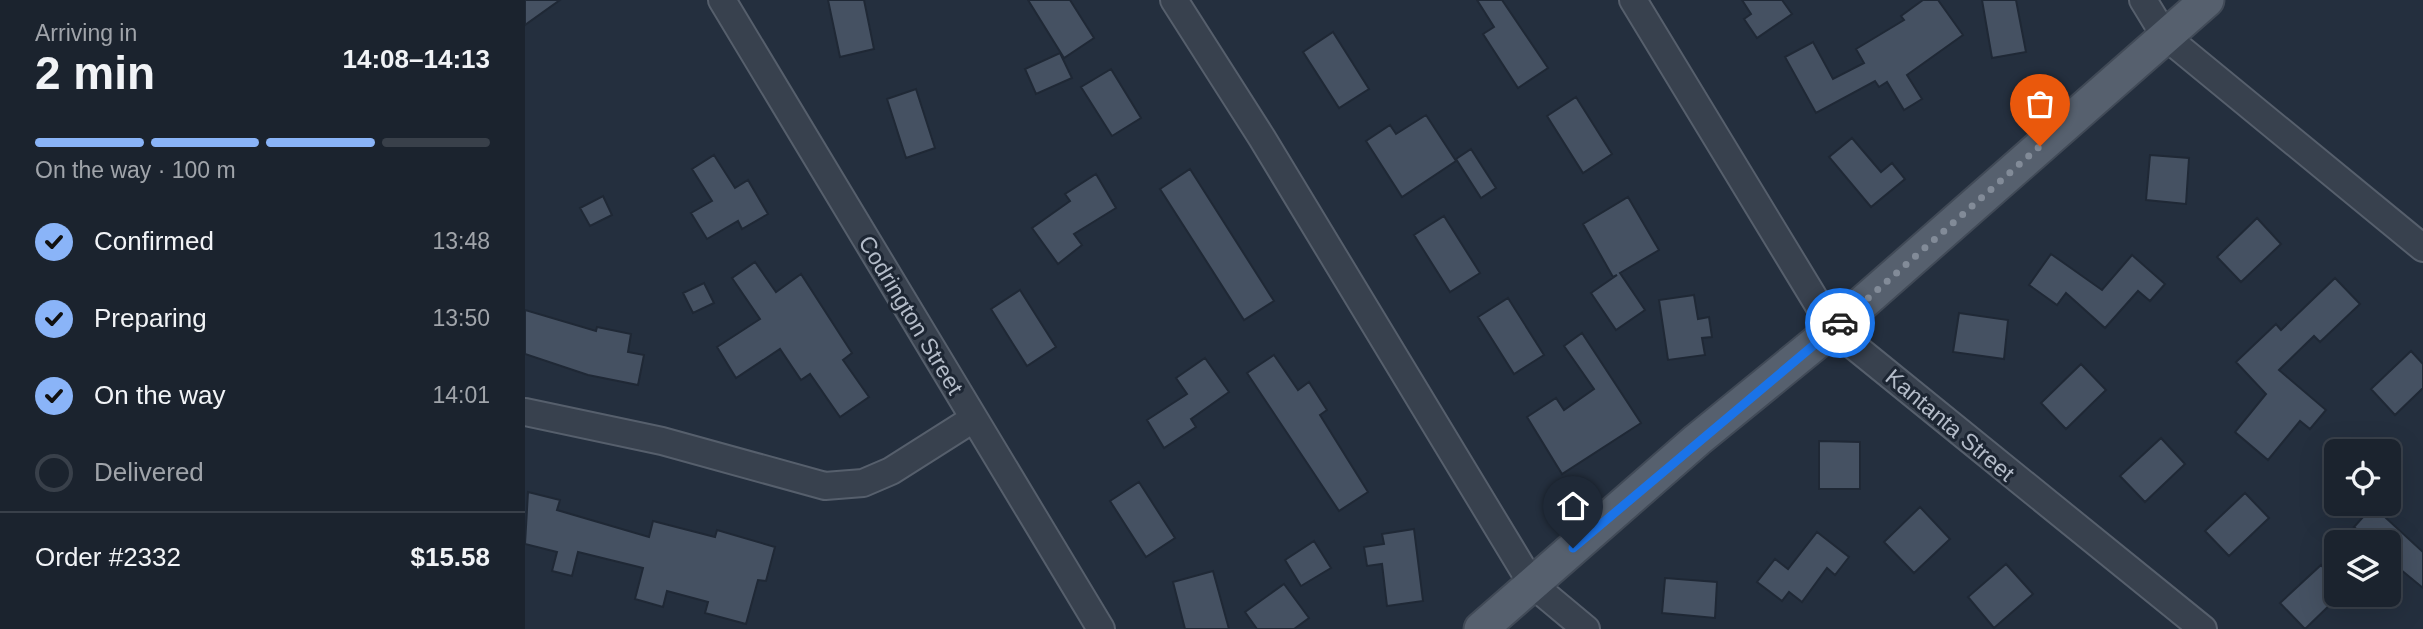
<!DOCTYPE html>
<meta charset="utf-8">
<style>
:root{--surface:#1b232e;--page:#282f3a;--text:#f1f3f6;--muted:#a0a4aa;--line:#39404a;--accent:#8ab4f8}
body{margin:0;font-family:Helvetica,sans-serif;background:var(--page);color:var(--text);height:100vh;display:flex;flex-direction:column;font-size:26px;white-space:nowrap}
*{box-sizing:border-box;margin:0}
p{font-size:23px;color:var(--muted)}
.icon{flex:none;width:38px;height:38px;fill:none;stroke:currentColor;stroke-width:2;stroke-linecap:round;stroke-linejoin:round}
.map{position:relative;flex:1;overflow:hidden}
.panel{display:flex;flex-direction:column;background:var(--surface);width:525px}
.panel>*{flex:none}
.tools{position:absolute;left:1799px;top:439px;display:grid;gap:14px}
.tools a{display:grid;place-items:center;width:77px;height:77px;border-radius:10px;background:var(--surface);box-shadow:0 7px 28px #0002,0 0 0 2px var(--line);font-size:35px}
.pin{position:absolute;display:grid;place-items:center;width:60px;height:60px;color:#fff;margin:-72px -30px;border-radius:50% 50% 50% 0;rotate:-45deg;box-shadow:0 0 7px #0007}
.pin .icon{rotate:45deg}
.courier{position:absolute;display:grid;place-items:center;width:70px;height:70px;margin:-35px;border:5px solid #1a73e8;border-radius:50%;background:#fff;color:#222;box-shadow:0 2px 9px #0007}
.head em{font-style:normal;font-weight:700}
.head div{display:flex;flex-direction:column-reverse}
.head{display:flex;align-items:center;justify-content:space-between;height:119px;padding:0 35px}
h1{font-size:46px;font-weight:700;line-height:52px}
.bar{display:grid;grid-template-columns:repeat(4,1fr);gap:10px 7px;align-content:center;height:84px;padding:0 35px}
.bar i{height:9px;border-radius:5px;background:var(--line)}
.bar .current{background:var(--accent)}
.bar p{grid-column:span 4}
.line{display:flex;align-items:center;gap:18px;padding:0 35px;border-top:2px solid var(--line)}
.line div{flex:1}
ol{padding:0 35px;list-style:none}
li{display:flex;align-items:center;gap:21px;height:77px}
li p{margin-inline-start:auto}
li .icon{padding:7px;border-radius:50%;background:var(--accent);color:#111;stroke-width:4}
li:last-child{color:var(--muted)}
li i{width:38px;height:38px;border:4px solid var(--line);border-radius:50%}
main{display:flex;flex:1;min-height:0}
.map>svg:first-child{display:block}
.building{fill:#455162;stroke:#1f2835;stroke-width:2}
.lines{fill:none;stroke-linecap:round;stroke-linejoin:round}
.minor-casing{stroke:#565f6c;stroke-width:30}
.major-casing{stroke:#414a57;stroke-width:37}
.minor{stroke:#38414e;stroke-width:26}
.major{stroke:#56606e;stroke-width:33}
.done{stroke:#828b98;stroke-width:7;stroke-dasharray:0 12.6}
.route{stroke:#1a73e8;stroke-width:9}
.labels{text-anchor:middle;stroke-width:6;stroke-linejoin:round;paint-order:stroke}
.street-label{font-size:23px;fill:#b4bcc9;stroke:#1d2633}
</style>
<main>
<section class="panel">
<div class="head"><div><h1>2 min</h1><p>Arriving in</p></div><em>14:08–14:13</em></div>
<div class="bar"><i class="current"></i><i class="current"></i><i class="current"></i><i></i><p>On the way · 100 m</p></div>
<ol>
<li><svg class="icon" aria-label="check" viewBox="0 0 24 24"><path d="M5 12l5 5 9-10"/></svg>Confirmed<p>13:48</p></li>
<li><svg class="icon" aria-label="check" viewBox="0 0 24 24"><path d="M5 12l5 5 9-10"/></svg>Preparing<p>13:50</p></li>
<li><svg class="icon" aria-label="check" viewBox="0 0 24 24"><path d="M5 12l5 5 9-10"/></svg>On the way<p>14:01</p></li>
<li><i></i>Delivered</li>
</ol>
<div class="line" style="height:91px"><div>Order #2332</div><b>$15.58</b></div>
</section>
<div class="map">
<svg width="1898" height="629" viewBox="0 0 1898 629">
<rect width="100%" height="100%" fill="#242f3e"/>
<path class="building" d="M 0,0 L 35,0 L 0,25 Z
M 303,0 L 339,0 L 349,49 L 315,57 Z
M 503,0 L 545,0 L 569,38 L 539,58 Z
M 952,0 L 977,0 L 1023,68 L 993,88 L 958,34 L 969,27 Z
M 1217,0 L 1257,0 L 1267,14 L 1232,38 L 1219,19 L 1226,14 Z
M 1398,0 L 1413,0 L 1438,35 L 1382,75 L 1397,99 L 1379,110 L 1362,82 L 1354,87 L 1350,81 L 1291,113 L 1260,57 L 1288,42 L 1308,79 L 1339,63 L 1331,49 L 1379,20 L 1376,16 Z
M 1457,0 L 1491,0 L 1501,52 L 1467,58 Z
M 808,32 L 844,89 L 814,108 L 778,52 Z
M 535,53 L 547,78 L 511,94 L 500,69 Z
M 586,69 L 616,118 L 587,136 L 556,87 Z
M 391,89 L 410,148 L 381,158 L 362,99 Z
M 1051,97 L 1087,154 L 1058,173 L 1022,116 Z
M 901,115 L 931,161 L 877,197 L 841,141 L 865,125 L 871,134 Z
M 1327,138 L 1356,172 L 1367,163 L 1380,179 L 1346,207 L 1304,157 Z
M 946,149 L 971,188 L 956,198 L 931,159 Z
M 189,155 L 210,188 L 223,180 L 243,214 L 217,229 L 213,221 L 182,239 L 166,213 L 187,201 L 167,169 Z
M 1625,155 L 1664,158 L 1661,204 L 1621,200 Z
M 665,169 L 749,301 L 719,320 L 635,189 Z
M 571,174 L 591,208 L 549,234 L 557,245 L 533,264 L 507,228 L 545,201 L 540,194 Z
M 78,196 L 87,215 L 65,226 L 55,208 Z
M 1103,197 L 1134,250 L 1095,273 L 1120,310 L 1091,330 L 1066,293 L 1092,275 L 1088,277 L 1058,224 Z
M 919,216 L 955,273 L 925,292 L 889,235 Z
M 1732,218 L 1756,244 L 1716,282 L 1692,257 Z
M 1526,254 L 1577,290 L 1607,255 L 1640,284 L 1625,301 L 1613,291 L 1580,328 L 1541,293 L 1532,305 L 1504,285 Z
M 230,262 L 251,292 L 276,274 L 327,353 L 318,360 L 344,397 L 315,417 L 285,374 L 276,380 L 255,349 L 211,378 L 192,347 L 235,319 L 207,278 Z
M 1810,278 L 1835,304 L 1795,342 L 1789,336 L 1754,370 L 1801,410 L 1785,429 L 1775,421 L 1743,460 L 1710,432 L 1741,394 L 1711,362 L 1751,324 L 1756,330 Z
M 179,283 L 189,303 L 168,313 L 158,293 Z
M 495,290 L 531,347 L 502,366 L 466,309 Z
M 1169,295 L 1173,319 L 1184,317 L 1187,337 L 1177,338 L 1180,355 L 1143,360 L 1134,300 Z
M 983,298 L 1019,355 L 989,374 L 953,317 Z
M 0,310 L 71,331 L 72,327 L 106,334 L 103,352 L 119,355 L 113,385 L 63,375 L 0,354 Z
M 1434,313 L 1483,320 L 1479,359 L 1428,352 Z
M 1057,333 L 1116,423 L 1037,474 L 1002,417 L 1031,398 L 1039,410 L 1069,389 L 1039,346 Z
M 1886,351 L 1898,364 L 1898,388 L 1870,415 L 1846,389 Z
M 749,355 L 773,390 L 784,382 L 802,410 L 795,415 L 843,492 L 814,511 L 722,373 Z
M 680,358 L 704,392 L 666,419 L 671,427 L 639,448 L 622,420 L 662,394 L 651,378 Z
M 1556,364 L 1581,390 L 1541,429 L 1516,403 Z
M 1636,438 L 1660,464 L 1620,502 L 1595,476 Z
M 1294,441 L 1335,442 L 1335,489 L 1294,489 Z
M 614,482 L 650,538 L 621,557 L 585,501 Z
M 3,492 L 35,500 L 32,510 L 124,537 L 128,521 L 190,537 L 192,530 L 250,547 L 241,581 L 233,580 L 221,624 L 180,613 L 183,602 L 142,591 L 138,607 L 110,599 L 118,568 L 53,552 L 47,576 L 27,571 L 32,552 L 0,544 Z
M 1720,493 L 1744,518 L 1704,556 L 1680,531 Z
M 1848,506 L 1898,552 L 1898,588 L 1864,560 L 1864,542 L 1846,542 L 1829,527 Z
M 1395,507 L 1425,539 L 1389,573 L 1359,542 Z
M 889,529 L 898,601 L 862,606 L 857,564 L 842,566 L 839,547 L 859,544 L 857,534 Z
M 1292,532 L 1324,557 L 1310,575 L 1302,568 L 1277,602 L 1264,592 L 1257,601 L 1232,582 L 1250,559 L 1263,569 Z
M 789,541 L 806,568 L 776,586 L 760,560 Z
M 1481,564 L 1508,594 L 1469,628 L 1443,597 Z
M 1796,565 L 1811,581 L 1811,599 L 1780,629 L 1755,603 Z
M 688,571 L 704,629 L 660,629 L 648,582 Z
M 1140,578 L 1192,582 L 1190,618 L 1137,613 Z
M 759,584 L 784,618 L 769,629 L 732,629 L 720,612 Z"/>
<g class="lines">
<defs>
<path id="minor" d="M 197,0 L 576,629
M 649,0 L 737,138 L 1007,584 L 1061,629
M 1108,0 L 1308,329 L 1678,629
M 1618,0 L 1640,36 L 1898,248
M 0,412 L 137,441 L 300,486 L 338,483 L 366,471 L 448,419"/>
<path id="major" d="M 956,629 L 1172,440 L 1308,329 L 1682,0"/>
</defs>
<use href="#minor" class="minor-casing"/>
<use href="#major" class="major-casing"/>
<use href="#minor" class="minor"/>
<use href="#major" class="major"/>
</g>
<g class="lines">
<path class="done" d="M 1315,323 L 1515,146"/>
<path class="route" d="M 1048,548 L 1315,323"/>
</g>
<g class="labels">
<g class="street-label">
<text transform="translate(386 315) rotate(59)" y="8">Codrington Street</text>
<text transform="translate(1425 425) rotate(40)" y="8">Kantanta Street</text>
</g>
</g>
</svg>
<div class="tools">
<a><svg class="icon" aria-label="locate" viewBox="0 0 24 24"><circle cx="12" cy="12" r="6"/><path d="M12 2v4M12 18v4M2 12h4M18 12h4"/></svg></a>
<a><svg class="icon" aria-label="layers" viewBox="0 0 24 24"><path d="M12 4l9 5-9 5-9-5zM3 14l9 5 9-5"/></svg></a>
</div>
<div class="pin" style="left:1515px;top:146px;background:#ea580c"><svg class="icon" aria-label="bag" viewBox="0 0 24 24"><path d="M5 8h14l-1 12H6zM9 8a3 3 0 0 1 6 0"/></svg></div>
<div class="pin" style="left:1048px;top:548px;background:#1f2937"><svg class="icon" aria-label="home" viewBox="0 0 24 24"><path d="M3 11l9-7 9 7M6 9v11h12V9"/></svg></div>
<div class="courier" style="left:1315px;top:323px"><svg class="icon" aria-label="car" viewBox="0 0 24 24"><path d="M5 17H2v-5l4-1 3-4h7l3 4 3 1v5h-3M9 17h6M6 11h13"/><circle cx="7" cy="17" r="2"/><circle cx="17" cy="17" r="2"/></svg></div>
</div>
</main>
